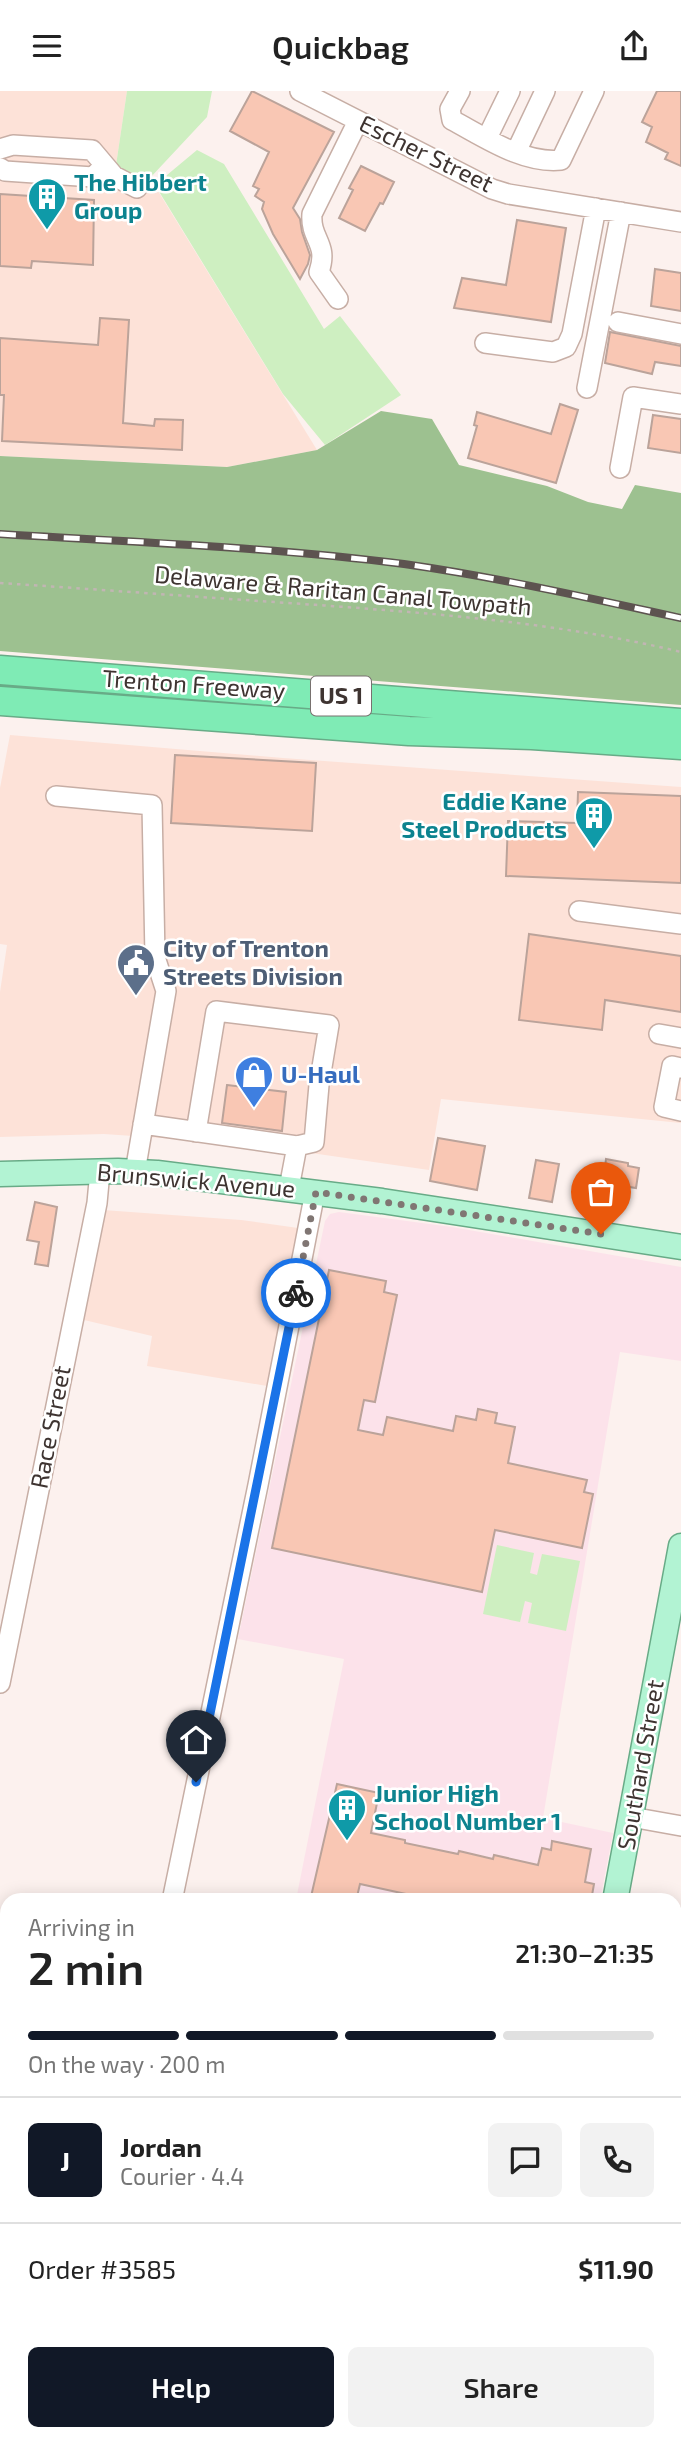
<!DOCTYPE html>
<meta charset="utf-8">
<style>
:root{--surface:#fff;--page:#f2f2f2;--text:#222;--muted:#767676;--line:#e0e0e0;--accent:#111827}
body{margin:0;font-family:"Exo 2",sans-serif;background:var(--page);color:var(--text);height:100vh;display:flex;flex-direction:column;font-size:26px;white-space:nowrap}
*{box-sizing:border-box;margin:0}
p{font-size:23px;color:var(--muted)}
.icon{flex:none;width:38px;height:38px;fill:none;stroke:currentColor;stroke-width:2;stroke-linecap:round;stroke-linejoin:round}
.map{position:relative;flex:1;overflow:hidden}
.drawer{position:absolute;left:0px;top:1802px;width:682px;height:548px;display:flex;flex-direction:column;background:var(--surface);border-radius:21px 21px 0 0;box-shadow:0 4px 18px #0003}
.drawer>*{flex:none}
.pin{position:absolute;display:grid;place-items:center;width:60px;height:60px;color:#fff;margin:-72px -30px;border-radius:50% 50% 50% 0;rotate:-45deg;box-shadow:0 0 7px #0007}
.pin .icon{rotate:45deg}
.courier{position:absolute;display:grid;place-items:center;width:70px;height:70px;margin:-35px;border:5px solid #1a73e8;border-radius:50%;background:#fff;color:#222;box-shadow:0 2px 9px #0007}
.head em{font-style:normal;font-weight:600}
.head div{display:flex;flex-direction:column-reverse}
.head{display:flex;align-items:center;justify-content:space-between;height:119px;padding:0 28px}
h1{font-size:46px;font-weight:600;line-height:52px}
.bar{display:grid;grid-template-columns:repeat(4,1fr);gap:10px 7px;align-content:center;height:84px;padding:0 28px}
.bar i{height:9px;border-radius:5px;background:var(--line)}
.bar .selected{background:var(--accent)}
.bar p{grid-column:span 4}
.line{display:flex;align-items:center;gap:18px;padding:0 28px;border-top:2px solid var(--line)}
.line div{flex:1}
.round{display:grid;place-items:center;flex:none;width:74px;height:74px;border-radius:10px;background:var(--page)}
.button{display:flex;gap:14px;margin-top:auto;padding:14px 28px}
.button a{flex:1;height:80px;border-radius:10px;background:var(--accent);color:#fff;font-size:28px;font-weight:600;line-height:80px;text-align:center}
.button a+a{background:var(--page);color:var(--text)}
header{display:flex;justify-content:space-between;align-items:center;height:91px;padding:0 28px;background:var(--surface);font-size:32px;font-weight:600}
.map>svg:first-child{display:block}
.built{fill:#fde2d8}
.education{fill:#fce2ea}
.green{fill:#ceefc1}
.forest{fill:#9dc190}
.building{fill:#f9c7b4;stroke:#bba39a;stroke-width:2}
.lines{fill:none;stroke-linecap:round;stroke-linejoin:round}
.minor-casing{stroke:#c7aea5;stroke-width:22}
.major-casing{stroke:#68ab87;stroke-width:27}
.highway-casing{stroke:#68ab87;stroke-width:31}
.path{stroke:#c1b6b3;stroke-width:2.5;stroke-dasharray:3.5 5;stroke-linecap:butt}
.minor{stroke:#fff;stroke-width:19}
.major{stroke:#b2f3d3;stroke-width:24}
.highway{stroke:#7febb5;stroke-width:28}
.rail-casing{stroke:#5d5350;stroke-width:8}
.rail{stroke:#fff;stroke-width:5;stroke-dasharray:16;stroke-linecap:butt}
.done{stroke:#807673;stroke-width:7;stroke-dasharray:0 12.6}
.route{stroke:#1a73e8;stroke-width:9}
.labels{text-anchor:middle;stroke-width:5;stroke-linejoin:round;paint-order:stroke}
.shield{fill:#fff;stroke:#78716f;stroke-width:2}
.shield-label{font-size:23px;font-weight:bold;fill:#3e3431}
.street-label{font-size:24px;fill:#3e3431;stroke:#fff}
.culture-label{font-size:24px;font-weight:bold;fill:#0d838f;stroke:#fff;text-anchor:start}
.service-label{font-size:24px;font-weight:bold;fill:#4e5e75;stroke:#fff;text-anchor:start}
.shop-label{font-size:24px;font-weight:bold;fill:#366cbe;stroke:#fff;text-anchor:start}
</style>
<header><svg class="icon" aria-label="menu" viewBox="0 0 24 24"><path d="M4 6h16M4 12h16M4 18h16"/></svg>Quickbag<svg class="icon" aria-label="share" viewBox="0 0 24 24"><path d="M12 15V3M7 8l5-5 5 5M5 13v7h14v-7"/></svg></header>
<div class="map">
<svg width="681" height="2350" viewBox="0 0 681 2350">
<rect width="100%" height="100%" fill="#fcf1ee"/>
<path class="built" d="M 0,0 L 127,0 L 115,81 L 150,87 L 317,359 L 227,376 L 0,365 Z
M 10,644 L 283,667 L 681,696 L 681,1032 L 441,1008 L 429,1079 L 248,1053 L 104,1043 L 0,1046 L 0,901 L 7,854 L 0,853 L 0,697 Z
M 103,1119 L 241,1129 L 298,1137 L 267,1295 L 147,1275 L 152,1245 L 67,1225 Z"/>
<path class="education" d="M 339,1121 L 452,1136 L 681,1176 L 681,1270 L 620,1261 L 543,1727 L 613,1742 L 600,1809 L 296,1809 L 344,1568 L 238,1548 L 325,1130 L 330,1123 Z"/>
<path class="green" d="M 127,0 L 212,0 L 207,26 L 150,87 L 115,81 Z
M 197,59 L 224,73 L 324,238 L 340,225 L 401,304 L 325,354 L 283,303 L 155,94 Z
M 497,1454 L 534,1462 L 530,1482 L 537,1484 L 542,1463 L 580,1470 L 566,1540 L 528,1532 L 532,1512 L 525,1510 L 520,1531 L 483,1523 Z"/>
<path class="forest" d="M 381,320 L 432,328 L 459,374 L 547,395 L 588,411 L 622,418 L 635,394 L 681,402 L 681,614 L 0,560 L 0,365 L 227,376 L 317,359 Z"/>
<path class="building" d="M 252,0 L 334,41 L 293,117 L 300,128 L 302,141 L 310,164 L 308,173 L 300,188 L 273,143 L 262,118 L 264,111 L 255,105 L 259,98 L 253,95 L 269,61 L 230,40 Z
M 657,0 L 681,0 L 681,75 L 665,68 L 668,62 L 646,51 L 652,36 L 642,31 Z
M 361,75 L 394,91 L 383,113 L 380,112 L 365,140 L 339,127 L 353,99 L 349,97 Z
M 0,103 L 94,109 L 93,174 L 32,170 L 31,177 L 0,175 Z
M 517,129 L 566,137 L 551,231 L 454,217 L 462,187 L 506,194 Z
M 655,178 L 681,182 L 681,220 L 651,215 Z
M 100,227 L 129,229 L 123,332 L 154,335 L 155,328 L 183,329 L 182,359 L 2,350 L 4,304 L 0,304 L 0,247 L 98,254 Z
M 610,241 L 681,255 L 681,275 L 655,271 L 652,283 L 605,272 Z
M 560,313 L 578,319 L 556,392 L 468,367 L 477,335 L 474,334 L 477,321 L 551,343 Z
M 653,324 L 681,328 L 681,362 L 648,357 Z
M 175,664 L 316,672 L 312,740 L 171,732 Z
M 578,701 L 681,705 L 681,792 L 506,785 L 508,730 L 577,732 Z
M 529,843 L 681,865 L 681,921 L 605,909 L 602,939 L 519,929 Z
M 227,994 L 286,1001 L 282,1040 L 222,1032 Z
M 438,1047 L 485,1055 L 477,1099 L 430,1090 Z
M 606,1068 L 628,1072 L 628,1075 L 639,1077 L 636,1097 L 603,1092 Z
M 536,1069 L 559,1073 L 552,1111 L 529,1107 Z
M 35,1111 L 57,1116 L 48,1175 L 35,1173 L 39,1151 L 27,1149 Z
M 329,1179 L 386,1190 L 384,1201 L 397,1204 L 375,1311 L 364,1309 L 358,1339 L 383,1344 L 387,1326 L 453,1340 L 456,1325 L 476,1329 L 478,1318 L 497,1322 L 495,1332 L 515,1336 L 508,1372 L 587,1389 L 584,1401 L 593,1403 L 582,1457 L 495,1439 L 482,1501 L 272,1457 Z
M 337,1693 L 379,1702 L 371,1742 L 405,1749 L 405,1752 L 458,1763 L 459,1760 L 493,1768 L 494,1764 L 538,1774 L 542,1757 L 551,1759 L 552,1750 L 591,1758 L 585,1791 L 594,1793 L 591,1810 L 438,1810 L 360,1793 L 356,1810 L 310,1810 Z"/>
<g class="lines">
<defs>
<path id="minor" d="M 300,0 L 492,98 L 508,103 L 681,131
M 460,0 L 450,18 L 452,29 C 484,46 523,73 561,69 L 594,0
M 487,47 L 510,0
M 0,58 L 13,54 L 92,59 L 114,85 L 137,97
M 516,61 L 545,0
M 0,77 L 5,80 L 93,86 L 104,75
M 338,208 L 319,181 C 329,152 310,149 312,123 L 358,30
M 618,231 L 681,243
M 485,252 L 553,261 L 566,256 L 572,243 L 596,117
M 587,297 L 621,121
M 620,377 L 633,306 L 681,313
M 56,705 L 152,714 L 155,866 L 166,900 L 135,1081
M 579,820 L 681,833
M 659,943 L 681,947
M 681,977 L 672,975 L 664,1016 L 681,1020
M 143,1033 L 297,1055 L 289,1097
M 196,1041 L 216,920 L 329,934 L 319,994 L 314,1051 L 297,1055
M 0,1592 L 97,1112 L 100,1080
M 631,1726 L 681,1735
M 172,1810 L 258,1394 L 315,1101
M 676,1826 L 681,1827
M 0,1867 L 7,1869
M 676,2287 L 681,2286
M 63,2343 L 64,2350
M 636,2343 L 637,2350
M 83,2350 L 150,2343"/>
<path id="major" d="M 0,1083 L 118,1080 L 157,1082 L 382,1110 L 681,1156
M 615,1810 L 681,1455
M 676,1934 L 681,1933
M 0,2006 L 7,2006"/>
<path id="highway" d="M 0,579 L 681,632
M 0,610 L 409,640 L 532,644 L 681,654"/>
</defs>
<use href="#minor" class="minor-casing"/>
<use href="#major" class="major-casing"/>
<use href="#highway" class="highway-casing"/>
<path class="path" d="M 0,492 C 106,499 212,507 318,514 C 440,523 562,532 681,561"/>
<use href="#minor" class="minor"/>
<use href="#major" class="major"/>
<use href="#highway" class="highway"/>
<defs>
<path id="rail" d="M 0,443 C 134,451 270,456 404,473 C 497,486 589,507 681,527"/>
</defs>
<use href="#rail" class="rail-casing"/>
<use href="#rail" class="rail"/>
</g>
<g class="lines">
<path class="done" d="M 296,1202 L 316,1101 L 601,1143"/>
<path class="route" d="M 196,1691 L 296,1202"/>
</g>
<defs>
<symbol id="building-pin" viewBox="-11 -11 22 30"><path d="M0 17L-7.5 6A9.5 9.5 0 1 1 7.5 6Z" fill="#0f9aa8" stroke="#fff"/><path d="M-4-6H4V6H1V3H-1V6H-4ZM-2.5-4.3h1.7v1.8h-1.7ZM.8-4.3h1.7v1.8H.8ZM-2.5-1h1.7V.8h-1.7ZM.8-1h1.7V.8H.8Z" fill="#fff"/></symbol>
<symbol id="civic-pin" viewBox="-11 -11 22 30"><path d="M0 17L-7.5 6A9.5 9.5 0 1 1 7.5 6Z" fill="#5c6f8a" stroke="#fff"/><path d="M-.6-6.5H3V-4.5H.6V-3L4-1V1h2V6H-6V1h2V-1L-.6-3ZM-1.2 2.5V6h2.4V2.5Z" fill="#fff"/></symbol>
<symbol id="shop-pin" viewBox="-11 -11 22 30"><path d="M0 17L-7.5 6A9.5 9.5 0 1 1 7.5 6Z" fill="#3f7fe0" stroke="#fff"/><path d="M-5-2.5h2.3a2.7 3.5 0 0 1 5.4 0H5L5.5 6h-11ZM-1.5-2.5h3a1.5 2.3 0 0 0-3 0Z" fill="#fff"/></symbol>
</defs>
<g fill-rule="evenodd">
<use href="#building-pin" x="25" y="84" width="44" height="60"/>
<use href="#building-pin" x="572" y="703" width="44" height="60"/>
<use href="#civic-pin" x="114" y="850" width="44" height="60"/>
<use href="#shop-pin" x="232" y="962" width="44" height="60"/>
<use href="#building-pin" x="325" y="1695" width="44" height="60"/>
</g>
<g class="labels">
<rect class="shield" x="311" y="585.5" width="60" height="39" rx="5"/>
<g class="shield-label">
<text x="341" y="613">US 1</text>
</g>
<g class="street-label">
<text transform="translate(426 63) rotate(26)" y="8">Escher Street</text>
<text transform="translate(343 500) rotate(5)" y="8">Delaware &amp; Raritan Canal Towpath</text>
<text transform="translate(194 594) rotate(4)" y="8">Trenton Freeway</text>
<text transform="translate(196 1090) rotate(5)" y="8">Brunswick Avenue</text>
<text transform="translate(51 1336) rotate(-79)" y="8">Race Street</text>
<text transform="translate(641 1674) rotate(-80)" y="8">Southard Street</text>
</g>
<g class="culture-label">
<text x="74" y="100">The Hibbert<tspan x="74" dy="28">Group</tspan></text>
<text x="567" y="719" text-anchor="end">Eddie Kane<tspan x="567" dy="28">Steel Products</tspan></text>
<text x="374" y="1711">Junior High<tspan x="374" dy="28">School Number 1</tspan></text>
</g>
<g class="service-label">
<text x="163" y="866">City of Trenton<tspan x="163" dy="28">Streets Division</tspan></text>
</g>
<g class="shop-label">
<text x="281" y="992">U-Haul</text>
</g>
</g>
</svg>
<div class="pin" style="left:601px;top:1143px;background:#ea580c"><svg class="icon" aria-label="bag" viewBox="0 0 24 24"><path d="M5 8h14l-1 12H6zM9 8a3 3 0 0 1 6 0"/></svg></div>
<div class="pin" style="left:196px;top:1691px;background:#1f2937"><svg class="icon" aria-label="home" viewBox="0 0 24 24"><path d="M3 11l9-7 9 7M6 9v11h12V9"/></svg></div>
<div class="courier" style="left:296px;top:1202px"><svg class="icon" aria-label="bike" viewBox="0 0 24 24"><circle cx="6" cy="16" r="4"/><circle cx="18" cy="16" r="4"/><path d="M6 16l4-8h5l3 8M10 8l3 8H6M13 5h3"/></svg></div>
<section class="drawer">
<div class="head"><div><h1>2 min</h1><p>Arriving in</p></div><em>21:30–21:35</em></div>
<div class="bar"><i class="selected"></i><i class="selected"></i><i class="selected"></i><i></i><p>On the way · 200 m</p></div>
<div class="line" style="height:126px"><b class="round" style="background:var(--accent);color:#fff">J</b><div><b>Jordan</b><p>Courier · 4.4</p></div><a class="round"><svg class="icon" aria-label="chat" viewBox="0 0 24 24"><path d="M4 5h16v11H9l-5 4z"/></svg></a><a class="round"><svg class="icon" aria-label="phone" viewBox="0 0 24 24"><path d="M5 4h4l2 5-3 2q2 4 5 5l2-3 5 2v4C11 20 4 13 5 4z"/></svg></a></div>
<div class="line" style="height:91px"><div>Order #3585</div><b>$11.90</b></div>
<div class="button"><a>Help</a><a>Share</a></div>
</section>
</div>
